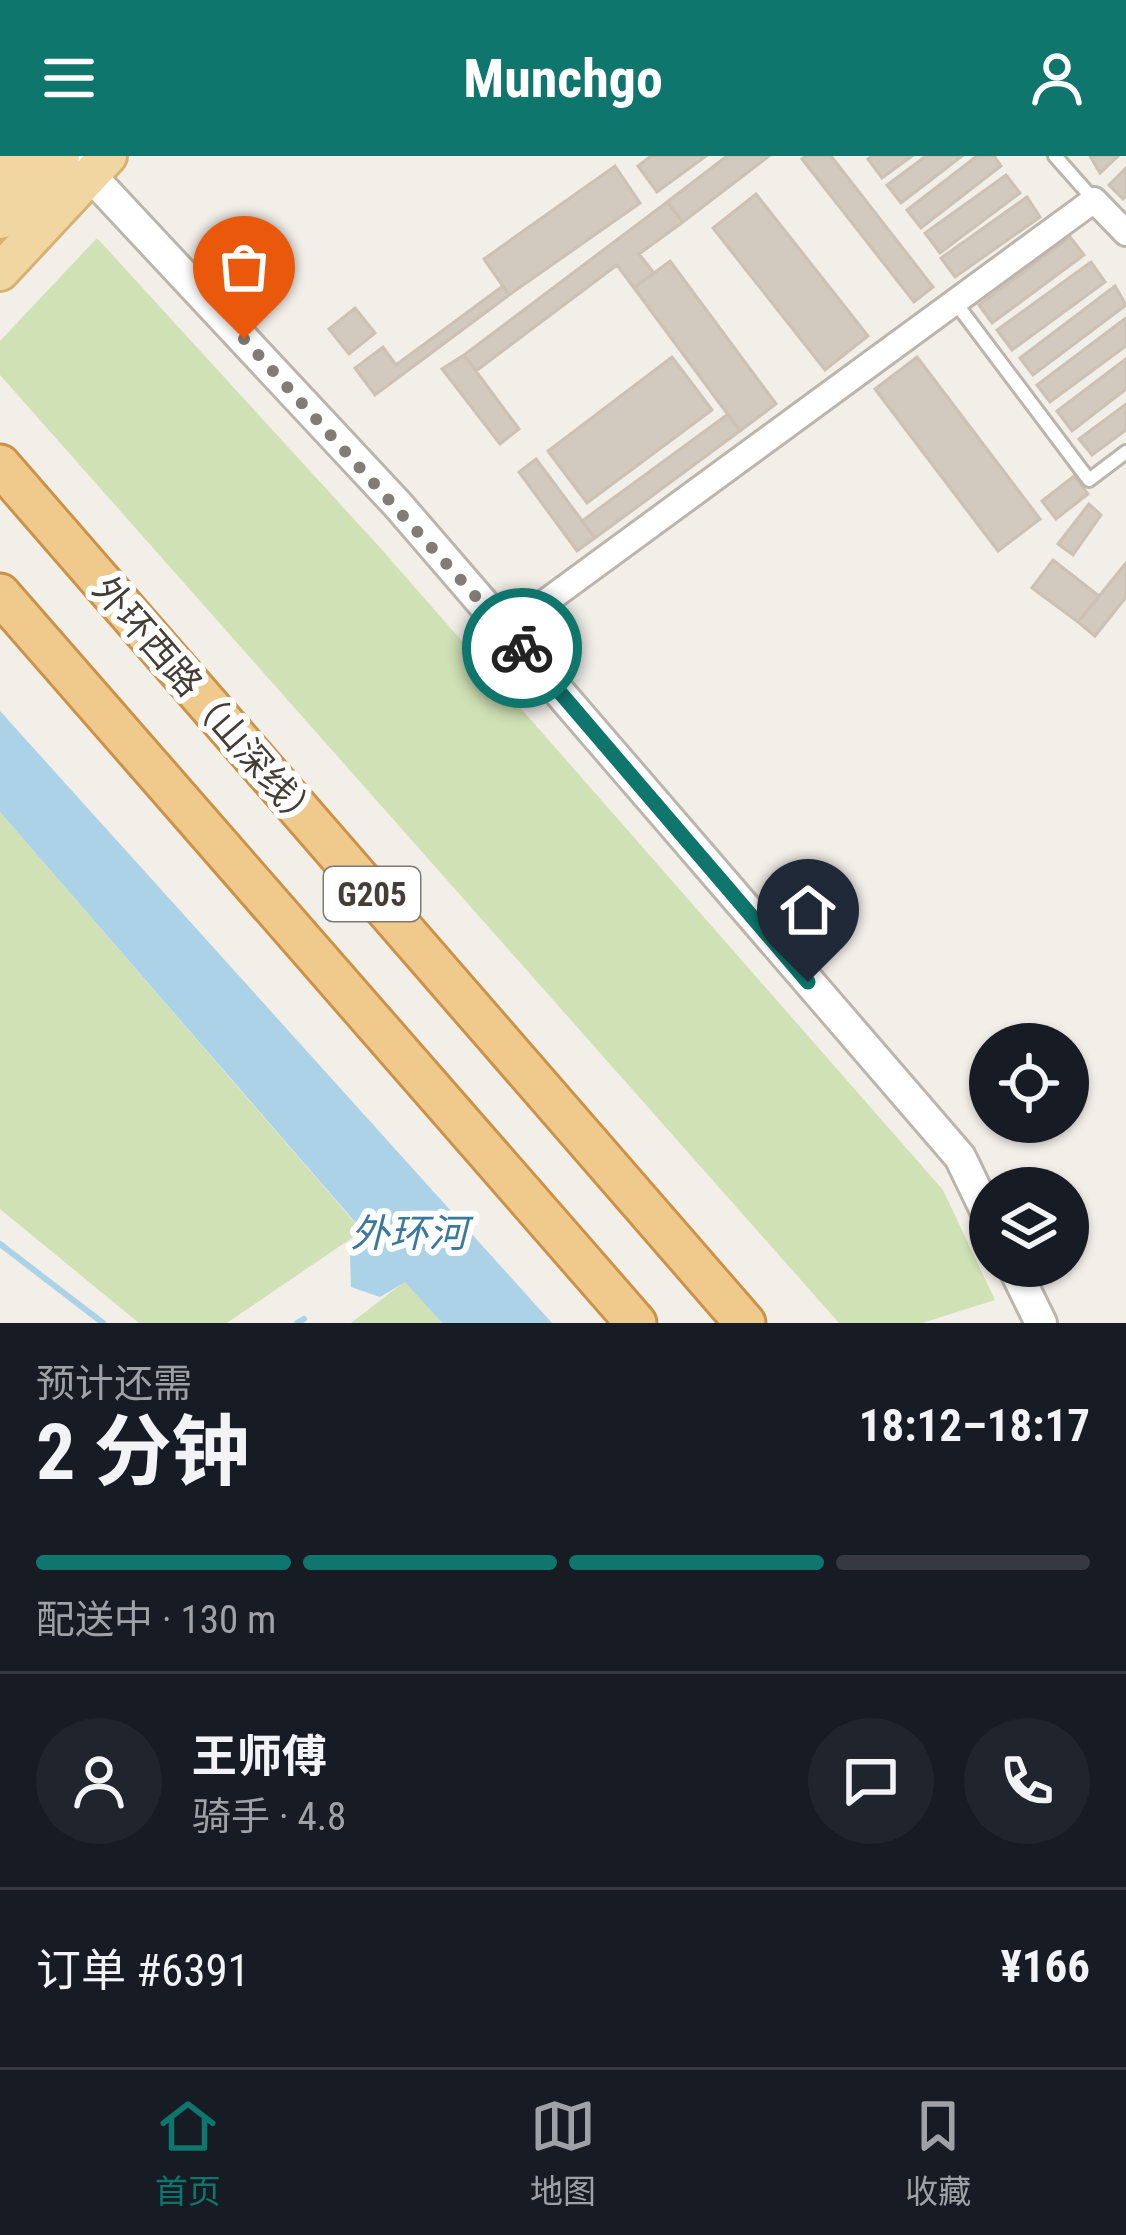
<!DOCTYPE html>
<html lang="zh">
<meta charset="utf-8">
<style>
:root{--surface:#171b24;--page:#20242c;--text:#f1f3f6;--muted:#9ea1a6;--line:#363941;--accent:#0f766e}
body{margin:0;font-family:"Roboto Condensed","Noto Sans SC",sans-serif;background:var(--page);color:var(--text);height:100vh;display:flex;flex-direction:column;font-size:45px;white-space:nowrap}
*{box-sizing:border-box;margin:0}
p{font-size:39px;color:var(--muted)}
.icon{flex:none;width:66px;height:66px;fill:none;stroke:currentColor;stroke-width:2;stroke-linecap:round;stroke-linejoin:round}
.map{position:relative;height:1167px;overflow:hidden}
.side{display:flex;flex-direction:column;background:var(--surface);flex:1}
.side>*{flex:none}
.buttons{position:absolute;left:969px;top:867px;display:grid;gap:24px}
.buttons a{display:grid;place-items:center;width:120px;height:120px;border-radius:50%;background:var(--surface);box-shadow:0 3px 9px #0004;font-size:60px}
.pin{position:absolute;display:grid;place-items:center;width:102px;height:102px;color:#fff;margin:-123px -51px;border-radius:50% 50% 50% 0;rotate:-45deg;box-shadow:0 0 12px #0007}
.pin .icon{rotate:45deg}
.courier{position:absolute;display:grid;place-items:center;width:120px;height:120px;margin:-60px;border:9px solid #0f766e;border-radius:50%;background:#fff;color:#222;box-shadow:0 3px 15px #0007}
.overview em{font-style:normal;font-weight:700}
.overview div{display:flex;flex-direction:column-reverse}
.overview{display:flex;align-items:center;justify-content:space-between;height:204px;padding:0 36px}
h1{font-size:78px;font-weight:700;line-height:90px}
.bar{display:grid;grid-template-columns:repeat(4,1fr);gap:18px 12px;align-content:center;height:144px;padding:0 36px}
.bar i{height:15px;border-radius:9px;background:var(--line)}
.bar .active{background:var(--accent)}
.bar p{grid-column:span 4}
.line{display:flex;align-items:center;gap:30px;padding:0 36px;border-top:3px solid var(--line)}
.line div{flex:1}
.round{display:grid;place-items:center;flex:none;width:126px;height:126px;border-radius:63px;background:var(--page)}
header{display:flex;justify-content:space-between;align-items:center;height:156px;padding:0 36px;background:var(--accent);color:#fff;font-size:54px;font-weight:700}
.menu{display:flex;justify-content:space-around;align-items:center;height:168px;border-top:3px solid var(--line);background:var(--surface);font-size:33px;color:var(--muted)}
.menu a{display:grid;justify-items:center;gap:6px}
.menu .active{color:var(--accent)}
.map>svg:first-child{display:block}
.green{fill:#d0e1b5}
.water{fill:#abd2e7}
.lines{fill:none;stroke-linecap:round;stroke-linejoin:round}
.stream{stroke:#abd2e7;stroke-width:6}
.building{fill:#d2c9bf;stroke:#ccc1b3;stroke-width:3}
.service-casing{stroke:#bcb5ac;stroke-width:18}
.minor-casing{stroke:#bcb5ac;stroke-width:30}
.tertiary-casing{stroke:#bcb5ac;stroke-width:36}
.primary-casing{stroke:#d5b272;stroke-width:42}
.trunk-casing{stroke:#cb9349;stroke-width:45}
.service{stroke:#fff;stroke-width:12}
.minor{stroke:#fff;stroke-width:24}
.tertiary{stroke:#fff;stroke-width:30}
.primary{stroke:#f2d6a1;stroke-width:36}
.trunk{stroke:#f0ca8c;stroke-width:39}
.done{stroke:#817c75;stroke-width:12;stroke-dasharray:0 21.6}
.route{stroke:#0f766e;stroke-width:15}
.labels{text-anchor:middle;stroke-width:12;stroke-linejoin:round;paint-order:stroke}
.shield{fill:#fff;stroke:#7c7873;stroke-width:3}
.shield-label{font-size:33px;font-weight:bold;fill:#443e37}
.street-label{font-size:36px;fill:#443e37;stroke:#fff}
.water-label{font-size:39px;font-style:italic;fill:#3b799c;stroke:#fff}
</style>
<header><svg class="icon" aria-label="menu" viewBox="0 0 24 24"><path d="M4 6h16M4 12h16M4 18h16"/></svg>Munchgo<svg class="icon" aria-label="person" viewBox="0 0 24 24"><circle cx="12" cy="8" r="4"/><path d="M4 21q1-7 8-7t8 7"/></svg></header>
<div class="map">
<svg width="1126" height="1167" viewBox="0 0 1126 1167">
<rect width="100%" height="100%" fill="#f2eee8"/>
<path class="green" d="M 97,82 L 383,395 L 943,1034 L 995,1144 L 922,1167 L 839,1167 L 0,219 L 0,185 Z
M 0,656 L 362,1075 L 227,1167 L 139,1167 L 0,1053 Z
M 405,1125 L 442,1167 L 351,1167 Z"/>
<path class="water" d="M 0,555 L 552,1167 L 442,1167 L 405,1126 L 380,1141 L 351,1131 L 350,1097 L 362,1074 L 0,656 Z"/>
<g class="lines">
<path class="stream" d="M 0,1088 L 103,1167
M 297,1167 L 304,1163"/>
</g>
<path class="building" d="M 651,0 L 706,0 L 657,36 L 638,10 Z
M 727,0 L 769,0 L 683,66 L 667,46 Z
M 806,0 L 831,0 L 933,131 L 914,146 L 802,3 Z
M 872,0 L 912,0 L 882,22 L 868,3 Z
M 926,0 L 962,0 L 901,47 L 887,29 Z
M 977,0 L 994,0 L 1001,10 L 921,72 L 907,54 Z
M 1090,0 L 1118,0 L 1100,17 Z
M 615,10 L 640,47 L 509,139 L 484,103 Z
M 1126,12 L 1126,40 L 1123,43 L 1109,29 Z
M 1006,19 L 1020,37 L 940,97 L 925,77 Z
M 756,38 L 868,180 L 825,214 L 713,72 Z
M 1027,41 L 1040,61 L 955,121 L 941,102 Z
M 667,46 L 683,66 L 639,98 L 654,117 L 634,132 L 617,109 L 476,215 L 464,199 Z
M 1070,81 L 1084,99 L 992,167 L 979,149 Z
M 670,105 L 776,248 L 740,275 L 634,132 Z
M 1091,106 L 1105,126 L 1012,194 L 997,174 Z
M 503,130 L 509,139 L 375,239 L 355,212 L 383,191 L 396,209 Z
M 1115,130 L 1126,149 L 1033,219 L 1020,202 Z
M 355,152 L 375,177 L 349,198 L 329,173 Z
M 1126,162 L 1126,190 L 1050,246 L 1037,229 Z
M 464,199 L 519,273 L 500,288 L 442,213 Z
M 672,201 L 712,254 L 587,347 L 548,295 Z
M 917,201 L 1040,363 L 998,395 L 875,233 Z
M 1126,203 L 1126,233 L 1072,275 L 1057,255 Z
M 1126,248 L 1126,274 L 1092,299 L 1079,283 Z
M 728,258 L 740,275 L 595,382 L 582,365 Z
M 536,303 L 595,382 L 577,395 L 519,316 Z
M 1074,320 L 1088,338 L 1056,363 L 1042,345 Z
M 1089,348 L 1101,359 L 1073,399 L 1058,388 Z
M 1053,404 L 1099,440 L 1078,466 L 1032,432 Z
M 1126,407 L 1126,441 L 1095,480 L 1078,466 Z"/>
<g class="lines">
<defs>
<path id="service" d="M 1055,0 L 1094,44
M 955,146 L 1089,324 L 1126,296"/>
<path id="minor" d="M 506,475 L 1094,44 L 1126,77"/>
<path id="tertiary" d="M 76,4 L 398,349 L 960,1001 L 990,1063
M 1013,1110 L 1041,1167"/>
<path id="primary" d="M 0,21 L 21,0
M 0,64 L 61,0
M 0,116 L 108,0"/>
<path id="trunk" d="M 0,309 L 745,1167
M 0,438 L 636,1167"/>
</defs>
<use href="#service" class="service-casing"/>
<use href="#minor" class="minor-casing"/>
<use href="#tertiary" class="tertiary-casing"/>
<use href="#primary" class="primary-casing"/>
<use href="#trunk" class="trunk-casing"/>
<use href="#service" class="service"/>
<use href="#minor" class="minor"/>
<use href="#tertiary" class="tertiary"/>
<use href="#primary" class="primary"/>
<use href="#trunk" class="trunk"/>
</g>
<g class="lines">
<path class="done" d="M 244,183 L 522,492"/>
<path class="route" d="M 522,492 L 808,826"/>
</g>
<g class="labels">
<rect class="shield" x="324" y="711" width="96" height="54" rx="9"/>
<g class="shield-label">
<text x="372" y="750">G205</text>
</g>
<g class="street-label">
<text transform="translate(207 548) rotate(49)" y="13">外环西路（山深线）</text>
</g>
<g class="water-label">
<text x="409" y="1091">外环河</text>
</g>
</g>
</svg>
<div class="buttons">
<a><svg class="icon" aria-label="locate" viewBox="0 0 24 24"><circle cx="12" cy="12" r="6"/><path d="M12 2v4M12 18v4M2 12h4M18 12h4"/></svg></a>
<a><svg class="icon" aria-label="layers" viewBox="0 0 24 24"><path d="M12 4l9 5-9 5-9-5zM3 14l9 5 9-5"/></svg></a>
</div>
<div class="pin" style="left:244px;top:183px;background:#ea580c"><svg class="icon" aria-label="bag" viewBox="0 0 24 24"><path d="M5 8h14l-1 12H6zM9 8a3 3 0 0 1 6 0"/></svg></div>
<div class="pin" style="left:808px;top:826px;background:#1f2937"><svg class="icon" aria-label="home" viewBox="0 0 24 24"><path d="M3 11l9-7 9 7M6 9v11h12V9"/></svg></div>
<div class="courier" style="left:522px;top:492px"><svg class="icon" aria-label="bike" viewBox="0 0 24 24"><circle cx="6" cy="16" r="4"/><circle cx="18" cy="16" r="4"/><path d="M6 16l4-8h5l3 8M10 8l3 8H6M13 5h3"/></svg></div>
</div>
<section class="side">
<div class="overview"><div><h1>2 分钟</h1><p>预计还需</p></div><em>18:12–18:17</em></div>
<div class="bar"><i class="active"></i><i class="active"></i><i class="active"></i><i></i><p>配送中 · 130 m</p></div>
<div class="line" style="height:216px"><a class="round"><svg class="icon" aria-label="person" viewBox="0 0 24 24"><circle cx="12" cy="8" r="4"/><path d="M4 21q1-7 8-7t8 7"/></svg></a><div><b>王师傅</b><p>骑手 · 4.8</p></div><a class="round"><svg class="icon" aria-label="chat" viewBox="0 0 24 24"><path d="M4 5h16v11H9l-5 4z"/></svg></a><a class="round"><svg class="icon" aria-label="phone" viewBox="0 0 24 24"><path d="M5 4h4l2 5-3 2q2 4 5 5l2-3 5 2v4C11 20 4 13 5 4z"/></svg></a></div>
<div class="line" style="height:156px"><div>订单 #6391</div><b>¥166</b></div>
</section>
<nav class="menu">
<a class="active"><svg class="icon" aria-label="home" viewBox="0 0 24 24"><path d="M3 11l9-7 9 7M6 9v11h12V9"/></svg>首页</a>
<a><svg class="icon" aria-label="map" viewBox="0 0 24 24"><path d="M3 6l6-2 6 2 6-2v14l-6 2-6-2-6 2zM9 4v14M15 6v14"/></svg>地图</a>
<a><svg class="icon" aria-label="saved" viewBox="0 0 24 24"><path d="M7 4h10v16l-5-4-5 4z"/></svg>收藏</a>
</nav>
